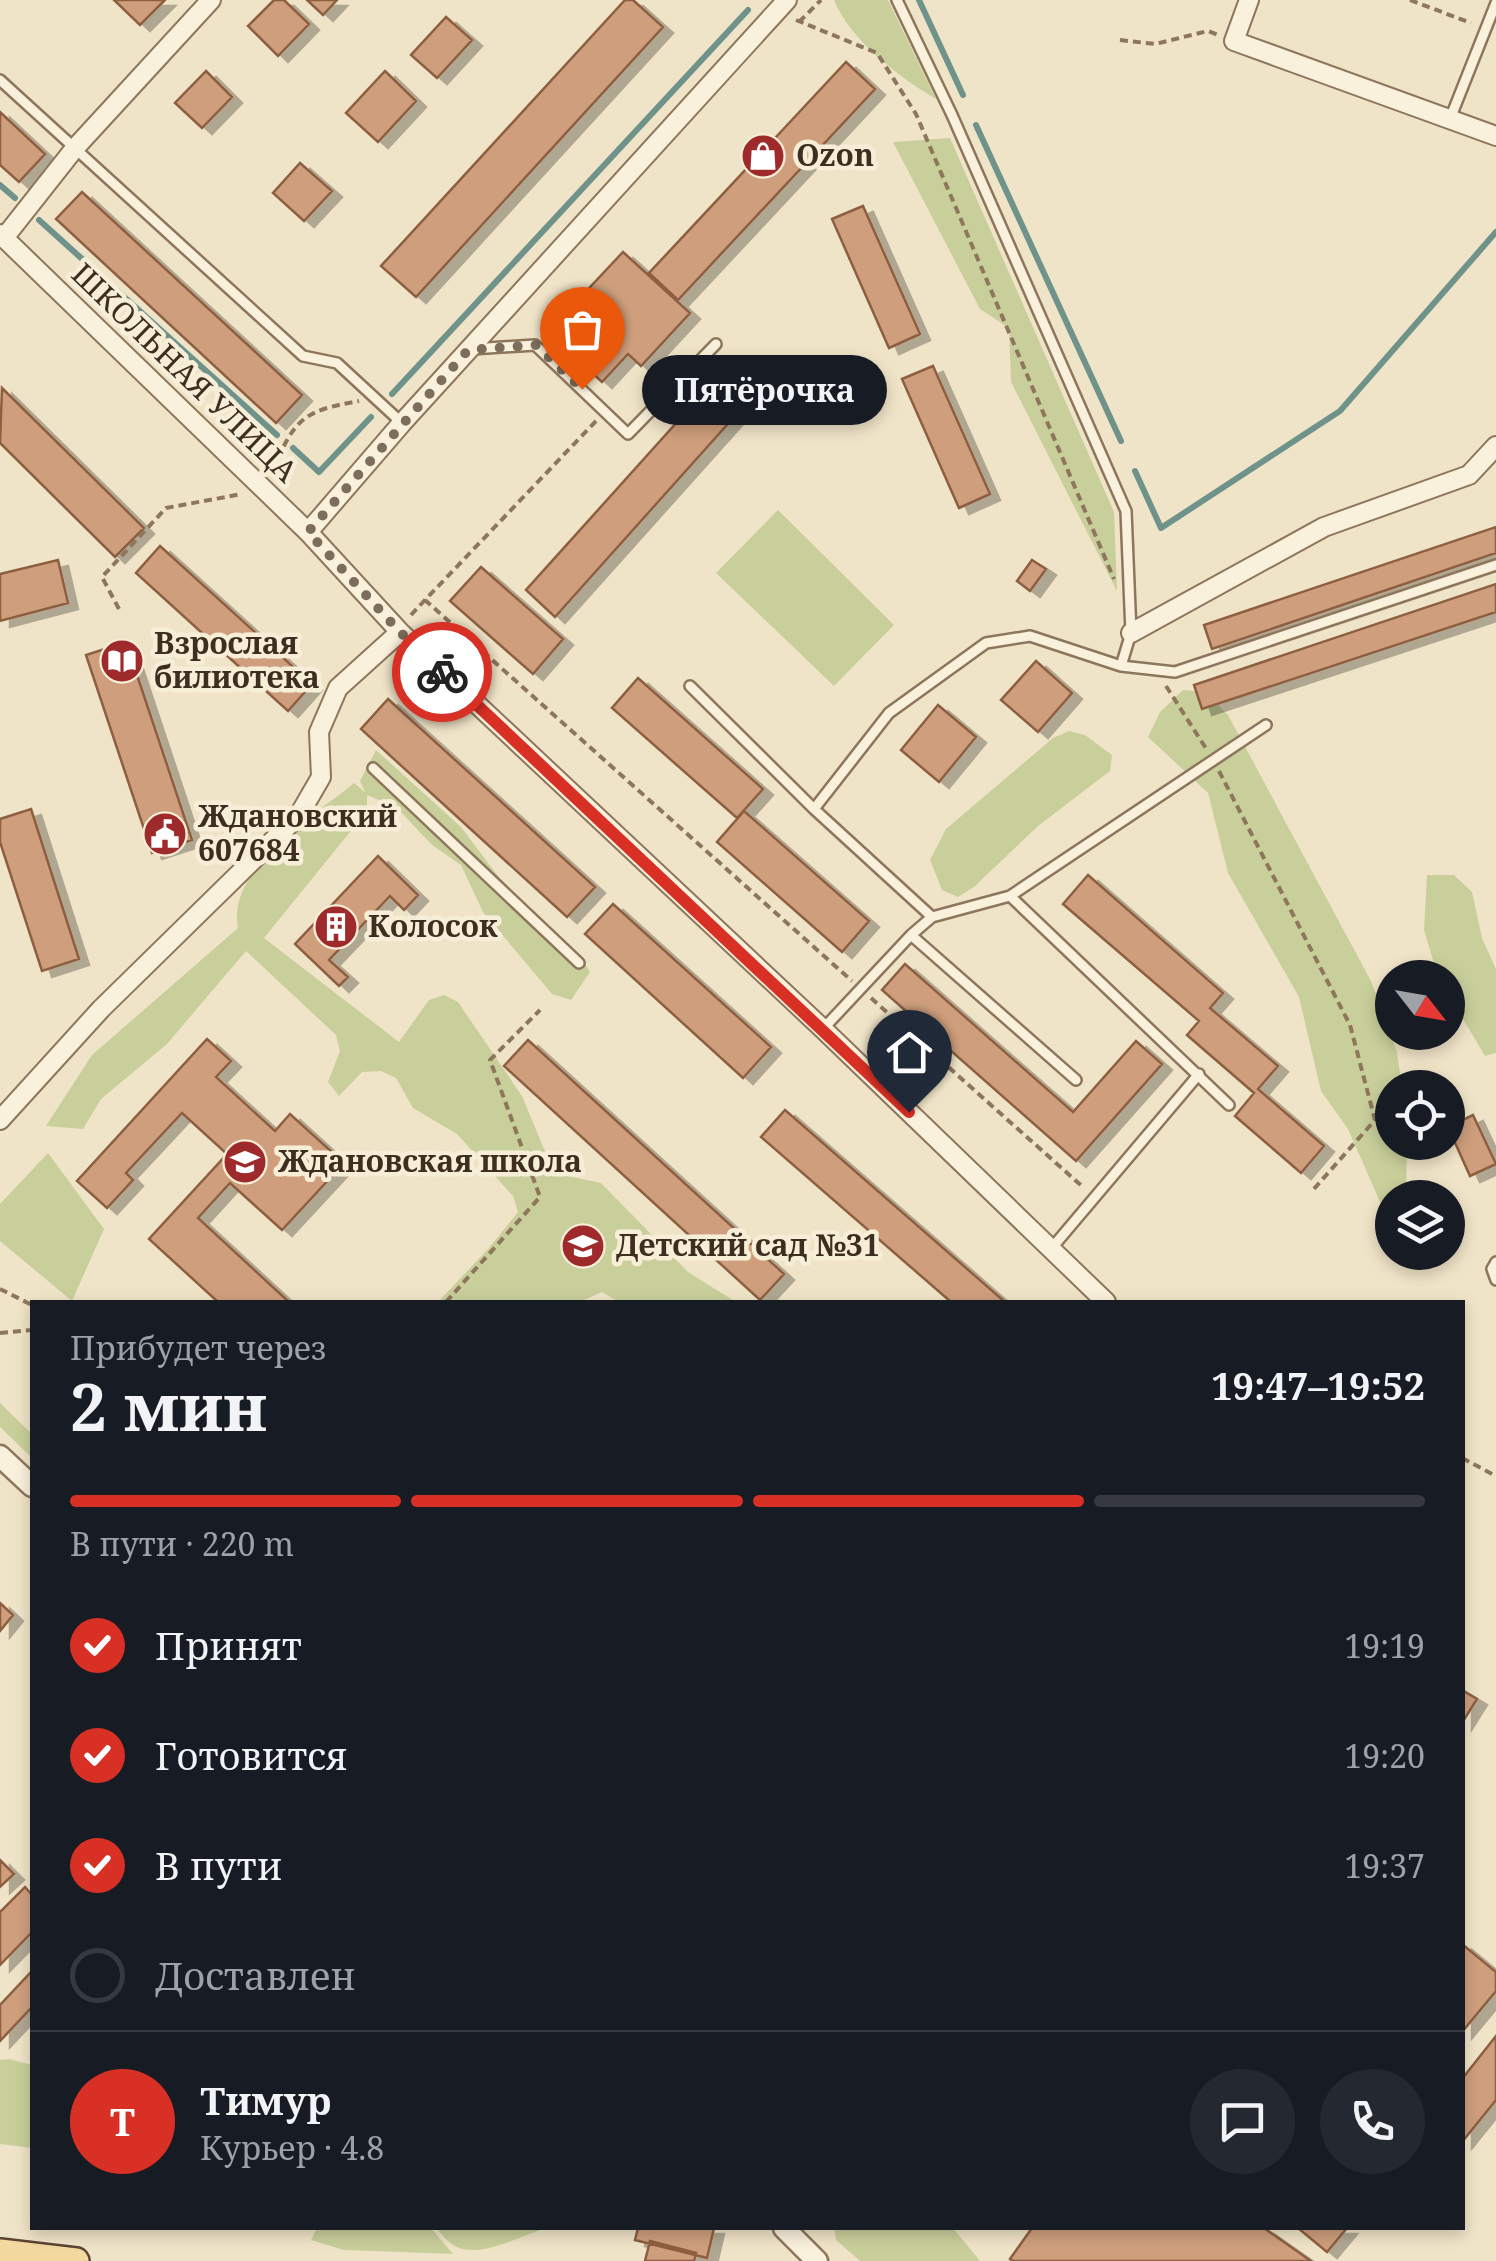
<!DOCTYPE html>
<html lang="ru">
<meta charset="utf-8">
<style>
:root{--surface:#171b24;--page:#242831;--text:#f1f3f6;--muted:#9ea1a6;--line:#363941;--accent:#d93025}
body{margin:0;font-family:"Noto Serif",serif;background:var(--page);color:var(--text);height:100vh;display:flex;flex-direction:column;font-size:38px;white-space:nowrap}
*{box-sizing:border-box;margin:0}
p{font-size:32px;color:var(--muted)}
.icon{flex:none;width:55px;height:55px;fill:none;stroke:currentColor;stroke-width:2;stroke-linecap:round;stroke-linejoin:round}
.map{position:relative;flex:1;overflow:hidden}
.drawer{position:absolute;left:30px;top:1300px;width:1435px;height:930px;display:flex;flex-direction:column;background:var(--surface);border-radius:0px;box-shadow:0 5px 15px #0003}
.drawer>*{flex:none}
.needle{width:65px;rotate:121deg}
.controls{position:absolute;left:1375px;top:960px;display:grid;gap:20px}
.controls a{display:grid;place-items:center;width:90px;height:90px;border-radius:50%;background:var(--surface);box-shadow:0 5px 15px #0003;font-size:50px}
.pin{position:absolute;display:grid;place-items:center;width:85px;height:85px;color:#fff;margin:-102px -42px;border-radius:50% 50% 50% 0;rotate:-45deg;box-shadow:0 0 10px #0007}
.pin .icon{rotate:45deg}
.courier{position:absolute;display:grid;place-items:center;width:100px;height:100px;margin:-50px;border:8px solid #d93025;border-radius:50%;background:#fff;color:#222;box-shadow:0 2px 12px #0007}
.bubble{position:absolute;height:70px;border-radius:35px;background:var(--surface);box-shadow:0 5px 15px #0003;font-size:32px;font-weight:700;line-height:70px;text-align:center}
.headline em{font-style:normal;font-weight:700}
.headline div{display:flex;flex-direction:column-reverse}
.headline{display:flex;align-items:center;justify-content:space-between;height:170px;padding:0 40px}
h1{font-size:65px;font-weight:700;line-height:75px}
.bar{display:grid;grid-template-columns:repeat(4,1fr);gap:15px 10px;align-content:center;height:120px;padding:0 40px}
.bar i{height:12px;border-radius:8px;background:var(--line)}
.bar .selected{background:var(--accent)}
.bar p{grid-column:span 4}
.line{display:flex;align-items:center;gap:25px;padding:0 40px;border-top:2px solid var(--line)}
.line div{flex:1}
.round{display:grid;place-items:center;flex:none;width:105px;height:105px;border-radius:52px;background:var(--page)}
ol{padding:0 40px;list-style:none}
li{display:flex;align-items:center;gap:30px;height:110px}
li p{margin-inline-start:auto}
li .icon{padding:10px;border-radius:50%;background:var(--accent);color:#fff;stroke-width:4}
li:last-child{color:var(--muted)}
li i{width:55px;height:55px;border:5px solid var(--line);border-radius:50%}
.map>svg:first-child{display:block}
.green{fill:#c9cf9b}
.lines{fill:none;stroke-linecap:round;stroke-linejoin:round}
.stream{stroke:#6f938a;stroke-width:6}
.building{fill:#cf9f7d;stroke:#8d5f41;stroke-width:2.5;filter:url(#shadow)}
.service-casing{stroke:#8d765c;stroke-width:14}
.minor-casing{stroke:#8d765c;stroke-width:22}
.tertiary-casing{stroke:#8d765c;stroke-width:25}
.primary-casing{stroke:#5b4430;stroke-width:30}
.path{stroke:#8d765c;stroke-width:4;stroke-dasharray:8 5;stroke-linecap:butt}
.service{stroke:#faf1dc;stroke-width:9}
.minor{stroke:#faf1dc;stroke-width:18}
.tertiary{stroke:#faf1dc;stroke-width:20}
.primary{stroke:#f3d9a0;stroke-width:25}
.done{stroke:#7c6e5b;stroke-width:10;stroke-dasharray:0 18}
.route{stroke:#d93025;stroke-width:12}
.labels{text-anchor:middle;stroke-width:9;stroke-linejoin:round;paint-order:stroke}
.poi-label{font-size:30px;font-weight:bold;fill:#3d2e20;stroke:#f7eed8;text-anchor:start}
.street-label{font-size:30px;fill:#3d2e20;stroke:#f7eed8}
</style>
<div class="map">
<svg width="1496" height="2261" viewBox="0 0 1496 2261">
<defs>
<filter id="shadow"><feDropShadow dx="10" dy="6" stdDeviation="0" flood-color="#0004"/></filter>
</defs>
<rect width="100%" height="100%" fill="#f0e4c8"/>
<path class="green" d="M 834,0 L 888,0 L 936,99 C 900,78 849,39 834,0 Z
M 950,138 L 1114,512 L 1117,591 L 1011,382 L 1009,328 L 980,309 L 893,142 Z
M 778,510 L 894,625 L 834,686 L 716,573 Z
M 1183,690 L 1205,692 L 1228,715 L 1371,981 L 1397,1052 L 1402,1087 L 1392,1088 L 1392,1142 L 1407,1143 L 1406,1197 L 1392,1198 L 1392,1229 L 1348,1129 L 1321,1091 L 1299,997 L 1228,873 L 1208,793 L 1148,737 L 1160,712 Z
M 1069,731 L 1085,735 L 1112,755 L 1110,771 L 1038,826 L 974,887 L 958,897 L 942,890 L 930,860 L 946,829 L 1053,738 Z
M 376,750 L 461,827 L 541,933 C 559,951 578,949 590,972 L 571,1000 L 552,994 L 483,912 L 461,865 L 432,845 L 396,807 L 367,795 L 367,811 L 264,938 L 399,1042 L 429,1000 L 444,995 L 458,1002 L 522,1096 L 554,1173 L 601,1183 L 688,1272 L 736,1302 L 619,1302 L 602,1292 L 580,1302 L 438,1302 L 489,1248 L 518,1212 L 513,1196 L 457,1134 L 413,1108 L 396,1078 L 381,1071 L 362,1072 L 339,1096 L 328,1082 L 340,1051 L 336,1035 L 246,951 L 167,1044 L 101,1099 L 83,1129 L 46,1126 L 92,1055 L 238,928 C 226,869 314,816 354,783 L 365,792 L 360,781 Z
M 1427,875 L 1454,875 L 1472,892 L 1482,938 L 1496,969 L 1496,1053 L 1485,1056 L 1448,994 L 1448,978 L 1438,977 L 1424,930 Z
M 48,1153 L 104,1229 L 72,1301 L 0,1241 L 0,1204 Z
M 0,1403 L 32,1434 L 32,1458 L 0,1427 Z
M 9,2059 L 32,2065 L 32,2148 L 0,2144 L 0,2060 Z
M 317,2228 L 431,2228 L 453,2254 L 344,2250 L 311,2240 Z
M 436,2228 L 547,2228 C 521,2235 477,2261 453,2245 C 447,2241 441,2233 436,2228 Z
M 834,2228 L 953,2228 L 980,2261 L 860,2261 L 836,2240 Z"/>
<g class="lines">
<path class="stream" d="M 919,0 L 963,95
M 976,125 L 1121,441
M 0,185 L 15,198
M 39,220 L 277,435
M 392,394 L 748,10
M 293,448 L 319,472 L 371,417
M 1135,471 L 1161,528 L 1340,411 L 1496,232"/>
</g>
<path class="building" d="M 114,0 L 165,0 L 140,25 Z
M 274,0 L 284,0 L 309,24 L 278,56 L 248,26 Z
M 307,0 L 337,0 L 323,15 Z
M 625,0 L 633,0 L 663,27 L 416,297 L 381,266 Z
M 446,17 L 472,40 L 437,78 L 411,55 Z
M 846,62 L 875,89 L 678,300 L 649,273 Z
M 206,71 L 232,97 L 202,128 L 175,103 Z
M 385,71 L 416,101 L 378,142 L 346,113 Z
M 0,112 L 45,154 L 19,182 L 0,165 Z
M 300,163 L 332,191 L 304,221 L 273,193 Z
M 82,192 L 302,395 L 276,423 L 56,219 Z
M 863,206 L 920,334 L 889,348 L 832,219 Z
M 623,252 L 690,313 L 641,366 L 628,354 L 602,382 L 548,332 Z
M 933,366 L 990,494 L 959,508 L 902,379 Z
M 714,381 L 743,407 L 555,617 L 526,590 Z
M 2,388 L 144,528 L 115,557 L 0,443 Z
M 1496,527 L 1496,553 L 1212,649 L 1204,625 Z
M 160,546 L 312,684 L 288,711 L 136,573 Z
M 58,560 L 68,603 L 0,621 L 0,574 Z
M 1032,560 L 1046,569 L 1030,591 L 1017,581 Z
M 481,567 L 563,639 L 533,674 L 450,601 Z
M 1496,584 L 1496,612 L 1202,709 L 1194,685 Z
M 126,642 L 192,840 L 152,853 L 86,655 Z
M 1036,661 L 1072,693 L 1038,732 L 1001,700 Z
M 638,678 L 763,789 L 737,818 L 612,708 Z
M 388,699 L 595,887 L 567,917 L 361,729 Z
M 938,705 L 976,737 L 939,782 L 901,750 Z
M 31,809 L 79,959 L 42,971 L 0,842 L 0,819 Z
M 744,811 L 869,921 L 842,952 L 717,842 Z
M 378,856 L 418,895 L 404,910 L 390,896 L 329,960 L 348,977 L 339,986 L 295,944 Z
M 1088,875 L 1223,993 L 1210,1008 L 1278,1066 L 1258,1089 L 1324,1146 L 1301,1173 L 1235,1116 L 1254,1093 L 1187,1035 L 1199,1021 L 1063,904 Z
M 613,904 L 771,1047 L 743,1078 L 585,934 Z
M 905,964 L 1073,1112 L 1136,1041 L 1162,1064 L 1076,1161 L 882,990 Z
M 207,1039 L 231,1061 L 216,1077 L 275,1131 L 290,1114 L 344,1163 L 282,1230 L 230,1183 L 198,1218 L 289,1302 L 218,1302 L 149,1239 L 227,1154 L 182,1113 L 126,1173 L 133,1180 L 107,1208 L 77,1181 Z
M 528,1040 L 784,1274 L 760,1300 L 504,1066 Z
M 785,1110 L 1005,1302 L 951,1302 L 761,1137 Z
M 1473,1115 L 1496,1164 L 1470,1176 L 1448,1127 Z
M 0,1603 L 13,1615 L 0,1631 Z
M 1462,1690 L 1477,1699 L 1462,1723 Z
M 0,1860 L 14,1874 L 0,1887 Z
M 25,1887 L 32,1895 L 32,1932 L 0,1965 L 0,1912 Z
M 1462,1944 L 1496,1972 L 1496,1991 L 1462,2032 Z
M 32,1971 L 32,2007 L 0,2041 L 0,2005 Z
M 1496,2036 L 1496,2100 L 1462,2142 L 1462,2079 Z
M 638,2228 L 714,2228 L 707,2258 L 635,2240 Z
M 1032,2228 L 1264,2228 L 1311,2261 L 1013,2261 L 1010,2259 Z
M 1298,2228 L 1347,2228 L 1327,2252 Z
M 650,2241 L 696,2253 L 694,2261 L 645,2261 Z"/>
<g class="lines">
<defs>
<path id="service" d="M 0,80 L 303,356 L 337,363 L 402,423
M 1450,119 L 1496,3
M 472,349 L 535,345 L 628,434 L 716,344
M 1121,666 L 1175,672 L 1496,565
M 690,686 L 814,809
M 373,768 L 579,963
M 1010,896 L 1229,1105
M 932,917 L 1010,896 L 1266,725
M 911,935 L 1076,1080
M 823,1029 L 911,935 L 932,917 L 814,809 L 889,713 L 986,643 L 1030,636 L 1121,666 L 1131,633 L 1126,511 L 952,115 L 897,0
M 1051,1249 L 1199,1074
M 1496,1262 L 1492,1269 L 1496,1280"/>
<path id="minor" d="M 1249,0 L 1234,41 L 1496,136
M 0,234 L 308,532 L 400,632 L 823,1029 L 1106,1302
M 4,238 L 75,148 L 211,0
M 308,532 L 402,423 L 787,0
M 1131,633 L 1324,527 L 1469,475 L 1496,446
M 0,1120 L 101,1009 L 299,815 L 321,777 L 319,732 L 338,688 L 400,632"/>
<path id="tertiary" d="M 0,1456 L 32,1486
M 784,2228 L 817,2261"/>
<path id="primary" d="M 0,2252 L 76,2261"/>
</defs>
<use href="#service" class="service-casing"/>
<use href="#minor" class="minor-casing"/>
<use href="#tertiary" class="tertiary-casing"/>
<use href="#primary" class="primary-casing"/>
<path class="path" d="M 1410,0 L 1471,23
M 796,20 L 877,53 L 916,114 L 1114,579
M 799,22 L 821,0
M 1120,40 L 1155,44 L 1208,31 L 1218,35
M 596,421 L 425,600 L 852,981
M 273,470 C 295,418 303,411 359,401
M 119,609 L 102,577 L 166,508 L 242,494
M 411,615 L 425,600
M 1166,686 L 1207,750
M 1219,771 L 1350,1025 L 1375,1120 L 1313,1190
M 871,998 L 1084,1188
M 0,1289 L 32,1305
M 446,1302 L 540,1197 L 490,1060 L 540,1010
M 0,1333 L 32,1330
M 1462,1458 L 1496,1476"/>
<use href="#service" class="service"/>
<use href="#minor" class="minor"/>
<use href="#tertiary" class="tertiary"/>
<use href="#primary" class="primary"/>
</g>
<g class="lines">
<path class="done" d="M 442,672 L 400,632 L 308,532 L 468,350 L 536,345 L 582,389"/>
<path class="route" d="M 442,672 L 909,1112"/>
</g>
<defs>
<symbol id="shop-disc" viewBox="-11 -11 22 22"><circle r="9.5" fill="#9e2a2b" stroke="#f7eed8"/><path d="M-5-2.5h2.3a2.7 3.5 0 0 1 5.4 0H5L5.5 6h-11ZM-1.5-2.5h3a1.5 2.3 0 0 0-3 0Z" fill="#fff"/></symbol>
<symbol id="library-disc" viewBox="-11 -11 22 22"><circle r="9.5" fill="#9e2a2b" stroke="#f7eed8"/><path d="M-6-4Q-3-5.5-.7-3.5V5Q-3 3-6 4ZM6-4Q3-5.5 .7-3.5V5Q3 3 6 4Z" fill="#fff"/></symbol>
<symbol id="civic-disc" viewBox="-11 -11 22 22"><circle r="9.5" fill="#9e2a2b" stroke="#f7eed8"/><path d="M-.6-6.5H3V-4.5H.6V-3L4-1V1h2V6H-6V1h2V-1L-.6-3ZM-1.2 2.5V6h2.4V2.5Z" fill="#fff"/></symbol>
<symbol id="building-disc" viewBox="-11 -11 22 22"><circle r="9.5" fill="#9e2a2b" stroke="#f7eed8"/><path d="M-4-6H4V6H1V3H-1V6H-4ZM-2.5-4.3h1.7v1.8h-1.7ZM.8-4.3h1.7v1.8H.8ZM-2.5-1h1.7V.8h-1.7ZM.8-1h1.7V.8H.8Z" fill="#fff"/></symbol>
<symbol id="school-disc" viewBox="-11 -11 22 22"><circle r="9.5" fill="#9e2a2b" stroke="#f7eed8"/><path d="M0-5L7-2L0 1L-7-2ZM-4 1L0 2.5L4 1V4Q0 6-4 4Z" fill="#fff"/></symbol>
</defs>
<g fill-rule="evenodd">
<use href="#shop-disc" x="738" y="131" width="50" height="50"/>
<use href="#library-disc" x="97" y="636" width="50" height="50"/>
<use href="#civic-disc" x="140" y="809" width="50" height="50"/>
<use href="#building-disc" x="311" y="902" width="50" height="50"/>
<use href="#school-disc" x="220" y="1137" width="50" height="50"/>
<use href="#school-disc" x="558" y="1221" width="50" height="50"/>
</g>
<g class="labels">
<g class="poi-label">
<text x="796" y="166">Ozon</text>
<text x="154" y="654">Взрослая<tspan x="154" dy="34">билиотека</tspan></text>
<text x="198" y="827">Ждановский<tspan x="198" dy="34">607684</tspan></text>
<text x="368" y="937">Колосок</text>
<text x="278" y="1172">Ждановская школа</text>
<text x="616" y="1256">Детский сад №31</text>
</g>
<g class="street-label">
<text transform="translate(184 373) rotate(44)" y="10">ШКОЛЬНАЯ УЛИЦА</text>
</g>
</g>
</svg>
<div class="controls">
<a><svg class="needle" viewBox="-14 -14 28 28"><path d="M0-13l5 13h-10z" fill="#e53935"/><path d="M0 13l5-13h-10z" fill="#9ea1a6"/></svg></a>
<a><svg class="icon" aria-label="locate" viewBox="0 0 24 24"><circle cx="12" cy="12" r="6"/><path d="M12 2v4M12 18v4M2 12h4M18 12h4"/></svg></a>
<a><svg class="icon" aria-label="layers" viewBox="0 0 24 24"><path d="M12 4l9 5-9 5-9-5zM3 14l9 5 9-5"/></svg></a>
</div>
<div class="pin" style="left:582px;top:389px;background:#ea580c"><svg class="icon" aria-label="bag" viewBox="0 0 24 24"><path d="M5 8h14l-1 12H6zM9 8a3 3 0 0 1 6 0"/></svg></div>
<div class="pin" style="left:909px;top:1112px;background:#1f2937"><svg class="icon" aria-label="home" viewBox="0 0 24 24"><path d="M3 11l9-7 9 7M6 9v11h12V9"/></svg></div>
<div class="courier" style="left:442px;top:672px"><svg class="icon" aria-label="bike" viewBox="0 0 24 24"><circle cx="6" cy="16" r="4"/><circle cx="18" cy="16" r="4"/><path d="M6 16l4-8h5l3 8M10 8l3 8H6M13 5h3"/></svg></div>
<div class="bubble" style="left:642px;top:355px;width:245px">Пятёрочка</div>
<section class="drawer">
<div class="headline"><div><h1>2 мин</h1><p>Прибудет через</p></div><em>19:47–19:52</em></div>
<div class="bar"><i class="selected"></i><i class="selected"></i><i class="selected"></i><i></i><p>В пути · 220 m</p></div>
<ol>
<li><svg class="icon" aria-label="check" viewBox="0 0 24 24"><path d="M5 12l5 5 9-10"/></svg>Принят<p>19:19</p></li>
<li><svg class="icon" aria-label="check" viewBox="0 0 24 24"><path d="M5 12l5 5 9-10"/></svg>Готовится<p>19:20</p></li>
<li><svg class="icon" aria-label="check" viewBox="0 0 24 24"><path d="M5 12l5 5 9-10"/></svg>В пути<p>19:37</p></li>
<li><i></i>Доставлен</li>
</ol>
<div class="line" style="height:180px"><b class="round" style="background:var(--accent);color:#fff">Т</b><div><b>Тимур</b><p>Курьер · 4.8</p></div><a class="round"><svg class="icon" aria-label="chat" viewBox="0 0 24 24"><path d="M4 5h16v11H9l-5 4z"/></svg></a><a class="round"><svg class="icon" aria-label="phone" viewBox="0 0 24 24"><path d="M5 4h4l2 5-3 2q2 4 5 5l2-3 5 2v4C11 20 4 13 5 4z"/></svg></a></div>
</section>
</div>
